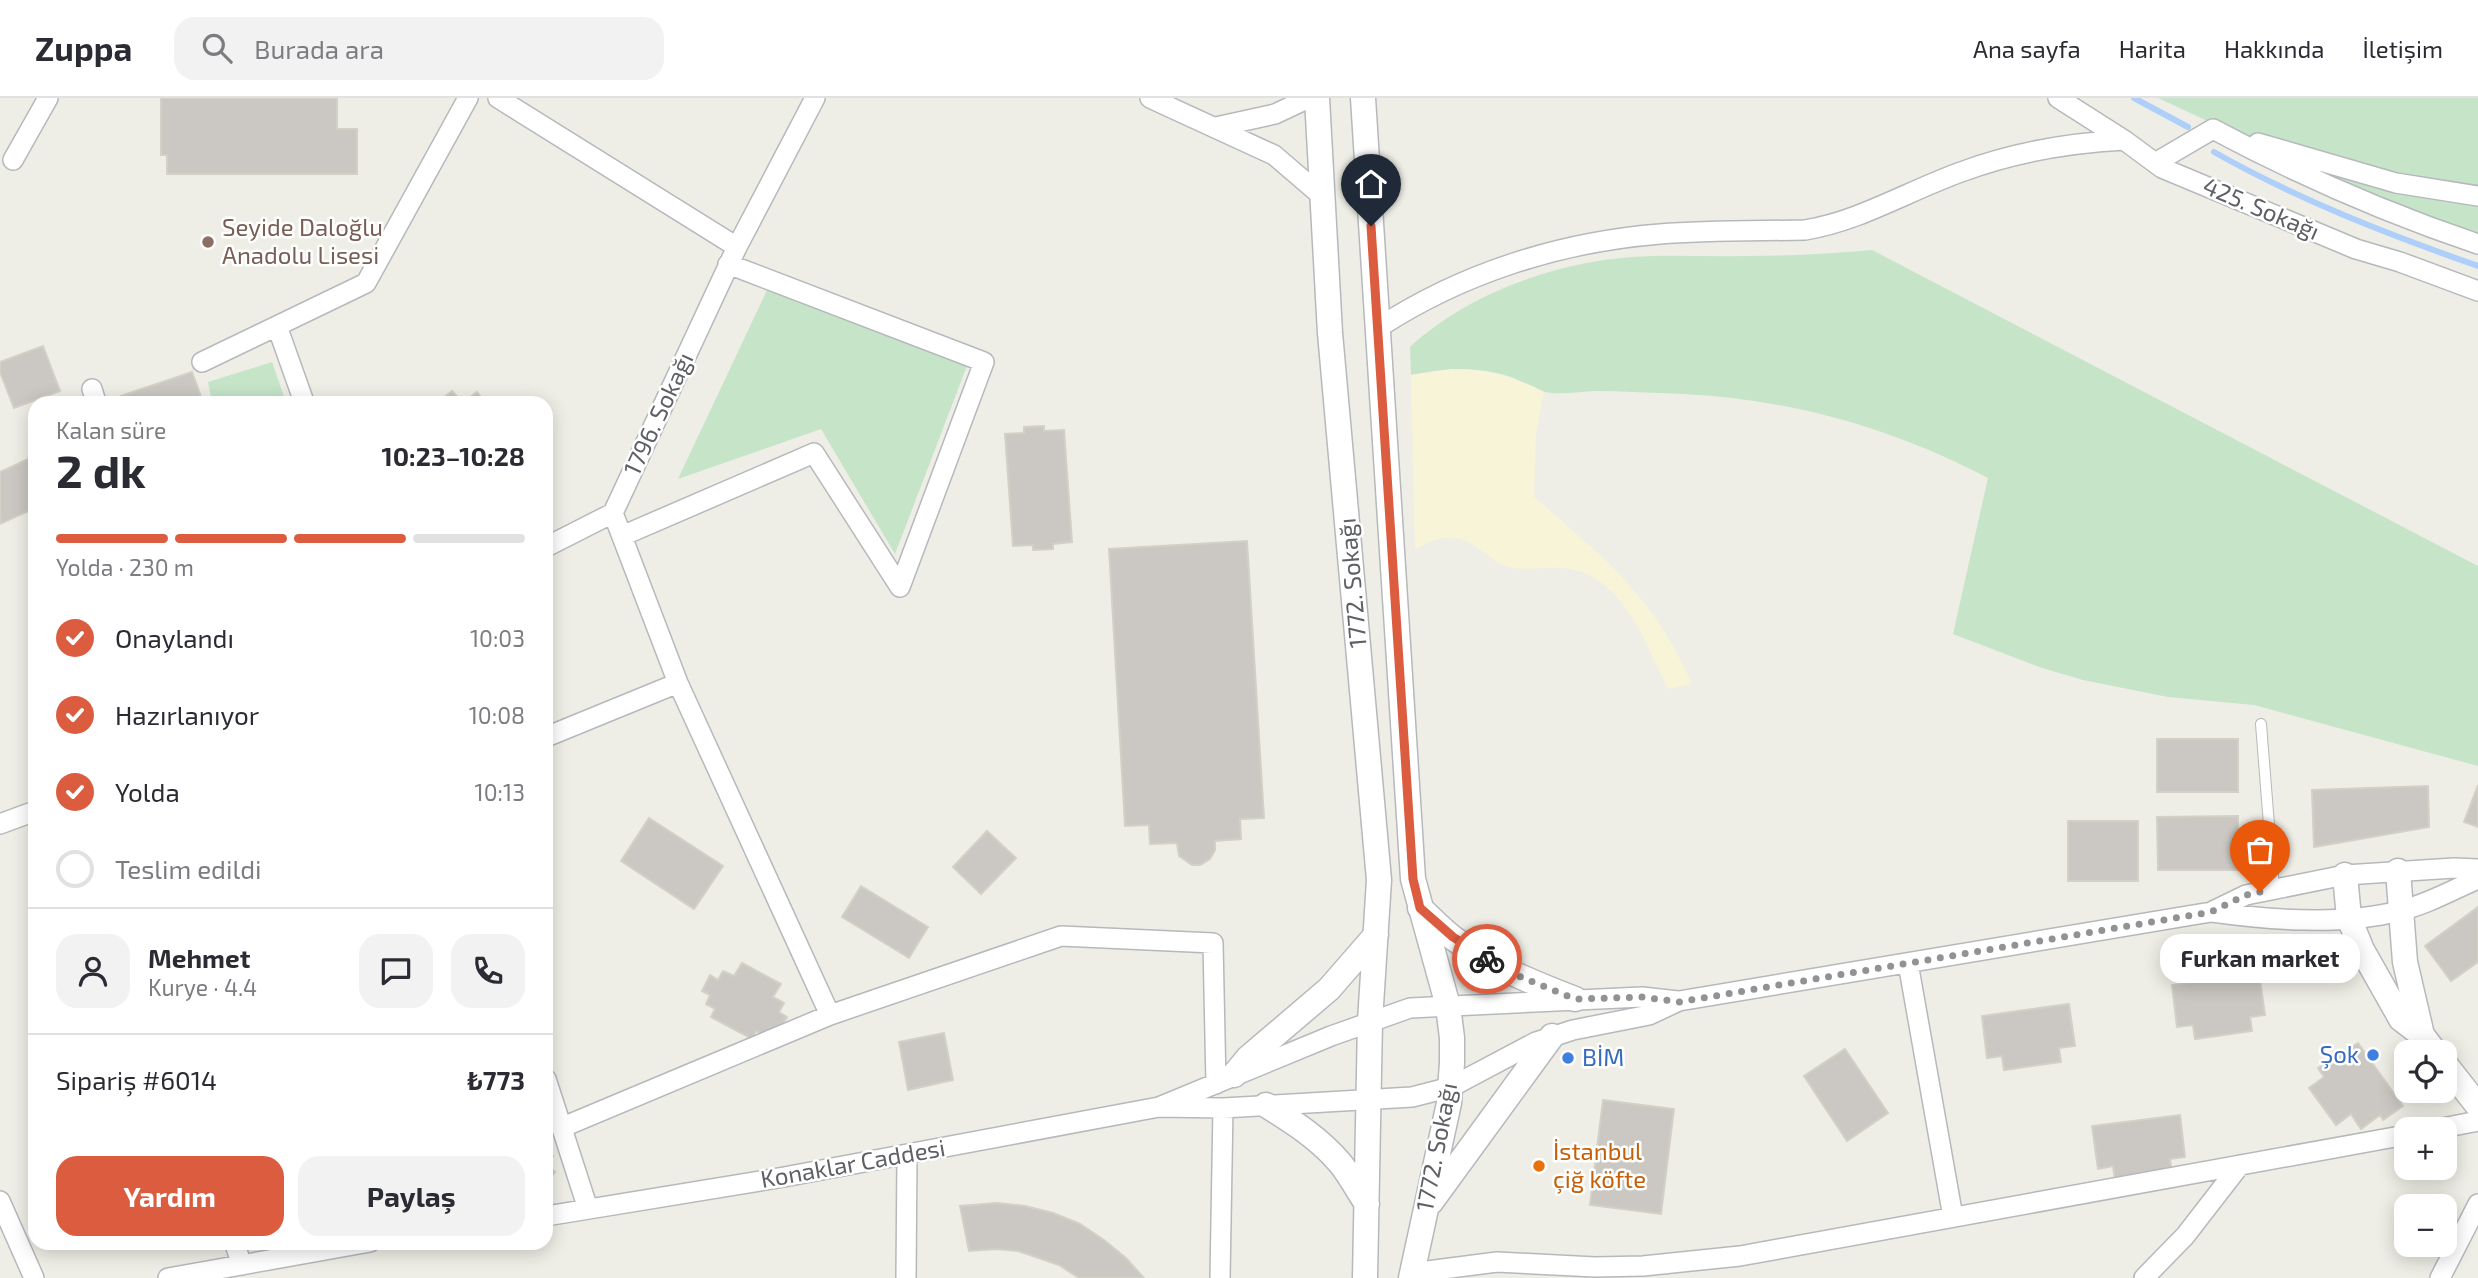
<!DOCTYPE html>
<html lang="tr">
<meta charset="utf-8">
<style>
:root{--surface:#fff;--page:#f2f2f3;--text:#2b2b33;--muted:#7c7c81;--line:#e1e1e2;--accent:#dc5c3f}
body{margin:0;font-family:"Exo 2",sans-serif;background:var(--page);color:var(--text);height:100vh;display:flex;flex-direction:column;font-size:26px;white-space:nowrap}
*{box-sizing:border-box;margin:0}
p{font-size:23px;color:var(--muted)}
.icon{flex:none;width:38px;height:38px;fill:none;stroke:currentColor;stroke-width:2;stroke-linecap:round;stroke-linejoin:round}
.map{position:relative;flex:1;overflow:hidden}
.panel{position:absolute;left:28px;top:298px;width:525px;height:854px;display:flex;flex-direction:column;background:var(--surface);border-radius:21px;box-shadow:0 4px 18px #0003}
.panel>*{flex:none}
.fabs{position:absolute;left:2394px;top:942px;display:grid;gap:14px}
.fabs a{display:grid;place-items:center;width:63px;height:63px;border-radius:14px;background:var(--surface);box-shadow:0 4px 18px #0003;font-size:35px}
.pin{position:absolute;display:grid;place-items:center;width:60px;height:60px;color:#fff;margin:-72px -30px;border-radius:50% 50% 50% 0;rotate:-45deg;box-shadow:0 0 7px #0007}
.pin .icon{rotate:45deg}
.courier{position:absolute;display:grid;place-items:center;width:70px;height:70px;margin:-35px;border:5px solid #dc5c3f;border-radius:50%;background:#fff;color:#222;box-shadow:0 2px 9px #0007}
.bubble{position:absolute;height:49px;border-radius:21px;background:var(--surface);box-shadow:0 4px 18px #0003;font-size:23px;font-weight:700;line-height:49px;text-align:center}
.head em{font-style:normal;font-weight:700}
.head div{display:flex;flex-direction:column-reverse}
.head{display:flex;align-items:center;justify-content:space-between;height:119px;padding:0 28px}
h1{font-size:46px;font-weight:700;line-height:52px}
.bar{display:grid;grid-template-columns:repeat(4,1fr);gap:10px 7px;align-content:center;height:84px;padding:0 28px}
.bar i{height:9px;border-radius:5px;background:var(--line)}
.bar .selected{background:var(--accent)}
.bar p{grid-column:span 4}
.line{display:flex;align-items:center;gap:18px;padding:0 28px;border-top:2px solid var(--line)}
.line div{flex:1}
.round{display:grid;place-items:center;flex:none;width:74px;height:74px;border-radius:21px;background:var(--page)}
ol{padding:0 28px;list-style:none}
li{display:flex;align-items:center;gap:21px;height:77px}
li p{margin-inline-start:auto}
li .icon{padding:7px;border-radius:50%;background:var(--accent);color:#fff;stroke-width:4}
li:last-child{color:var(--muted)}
li i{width:38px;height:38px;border:4px solid var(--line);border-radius:50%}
.action{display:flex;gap:14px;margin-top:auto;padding:14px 28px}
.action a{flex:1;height:80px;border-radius:21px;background:var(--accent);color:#fff;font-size:28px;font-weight:700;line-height:80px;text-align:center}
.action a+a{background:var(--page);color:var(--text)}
header{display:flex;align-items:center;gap:42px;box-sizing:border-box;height:98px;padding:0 35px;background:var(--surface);border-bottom:2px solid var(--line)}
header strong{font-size:33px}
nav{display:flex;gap:38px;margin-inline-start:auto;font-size:24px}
.search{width:490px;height:63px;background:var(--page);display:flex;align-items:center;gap:18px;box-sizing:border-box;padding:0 24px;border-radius:21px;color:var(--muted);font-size:26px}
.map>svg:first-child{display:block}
.green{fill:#c5e4c8}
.sand{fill:#f8f4d8}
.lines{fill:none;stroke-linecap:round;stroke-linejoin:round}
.stream{stroke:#adcff9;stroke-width:6}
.building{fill:#cbc8c3;stroke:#d3d0c5;stroke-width:2}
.service-casing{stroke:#b6b8bc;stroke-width:12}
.minor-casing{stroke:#b6b8bc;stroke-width:22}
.tertiary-casing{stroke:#b6b8bc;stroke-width:27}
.service{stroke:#fff;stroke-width:10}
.minor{stroke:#fff;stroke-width:19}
.tertiary{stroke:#fff;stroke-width:24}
.done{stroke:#919292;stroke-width:7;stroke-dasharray:0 12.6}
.route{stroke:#dc5c3f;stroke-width:9}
.education-dot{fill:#8d6e63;stroke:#fff;stroke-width:2.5}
.shop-dot{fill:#3f7fe0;stroke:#fff;stroke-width:2.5}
.food-dot{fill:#e8710a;stroke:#fff;stroke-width:2.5}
.labels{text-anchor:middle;stroke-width:5;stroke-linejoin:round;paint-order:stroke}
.street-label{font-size:24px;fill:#5e6065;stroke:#fff}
.education-label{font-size:24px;fill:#785e54;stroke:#fff;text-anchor:start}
.shop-label{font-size:24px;fill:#366cbe;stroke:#fff;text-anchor:end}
.food-label{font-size:24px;fill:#c56008;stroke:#fff;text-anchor:start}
</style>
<header>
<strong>Zuppa</strong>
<div class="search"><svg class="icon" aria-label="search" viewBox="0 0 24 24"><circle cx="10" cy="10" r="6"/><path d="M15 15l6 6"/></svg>Burada ara</div>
<nav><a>Ana sayfa</a><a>Harita</a><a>Hakkında</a><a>İletişim</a></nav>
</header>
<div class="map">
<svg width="2478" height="1180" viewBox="0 0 2478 1180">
<rect width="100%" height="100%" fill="#efeee6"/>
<path class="green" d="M 2158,0 L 2478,0 L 2478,143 L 2427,125 Z
M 1872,152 L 2478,468 L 2478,668 L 2254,607 L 2168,599 L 2083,582 L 2039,569 L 1953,536 L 1988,380 C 1892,330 1791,301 1683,296 C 1653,295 1623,293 1593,293 C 1578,294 1559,297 1545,294 C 1534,291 1522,283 1511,279 C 1479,268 1444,270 1411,277 L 1410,249 C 1465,198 1548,167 1622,160 C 1663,156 1704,159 1745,158 C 1787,158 1830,156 1872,152 Z
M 768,190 L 970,260 L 895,456 L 821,331 L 678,381 Z
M 272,264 L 286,304 L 212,304 L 208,284 Z"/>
<path class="sand" d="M 1451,271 C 1485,271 1514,278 1544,294 L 1536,335 L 1534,399 C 1605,461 1653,497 1692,586 L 1668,591 C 1646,546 1623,476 1564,470 C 1542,468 1523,475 1501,466 C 1489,460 1481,451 1470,445 C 1452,434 1431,441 1415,452 L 1411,277 Z"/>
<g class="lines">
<path class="stream" d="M 2134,0 L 2188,29
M 2214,54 C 2299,102 2387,136 2478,168"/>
</g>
<path class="building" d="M 161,0 L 337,0 L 337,31 L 357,31 L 357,76 L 167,76 L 167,57 L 161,57 Z
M 43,248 L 60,293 L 14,310 L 0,274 L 0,264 Z
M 192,274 L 203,304 L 123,304 L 121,298 Z
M 452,293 L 462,304 L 439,304 Z
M 477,294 L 485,304 L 464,304 Z
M 1044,328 L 1044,333 L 1064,332 L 1072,444 L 1053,446 L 1053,451 L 1033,452 L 1033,447 L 1013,448 L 1005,336 L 1024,335 L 1024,329 Z
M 30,360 L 35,371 L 35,410 L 0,426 L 0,374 Z
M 1247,443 L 1264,720 L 1240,721 L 1241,741 L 1215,743 L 1215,752 L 1210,761 L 1200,767 L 1192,767 L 1179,758 L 1177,745 L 1150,746 L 1149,727 L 1125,728 L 1109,451 Z
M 546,594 L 552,609 L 546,611 Z
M 2157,641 L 2238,641 L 2238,694 L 2157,694 Z
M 2478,687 L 2478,729 L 2464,724 Z
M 2428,688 L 2429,729 L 2314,749 L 2312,692 Z
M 2238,718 L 2238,772 L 2158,772 L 2157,719 Z
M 649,720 L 723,768 L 694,811 L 621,763 Z
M 2068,723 L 2138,723 L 2138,783 L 2068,783 Z
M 987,733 L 1016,760 L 981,796 L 953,769 Z
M 861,788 L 928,829 L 909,860 L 842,819 Z
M 2478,809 L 2478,864 L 2451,883 L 2425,848 Z
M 742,865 L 781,886 L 773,899 L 784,905 L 779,914 L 787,919 L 778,934 L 770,930 L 766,938 L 756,933 L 752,941 L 711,919 L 715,911 L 706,906 L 710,897 L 702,893 L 710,877 L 718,882 L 723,873 L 734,878 Z
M 2259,875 L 2265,917 L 2250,919 L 2252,933 L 2195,941 L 2193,927 L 2177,929 L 2172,887 Z
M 2069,906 L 2075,948 L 2059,950 L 2061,964 L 2004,972 L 2002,958 L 1987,960 L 1982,918 Z
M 944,935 L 953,982 L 908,992 L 899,944 Z
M 2358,945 L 2403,1008 L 2383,1022 L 2380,1017 L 2361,1031 L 2351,1016 L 2336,1027 L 2309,990 L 2324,979 L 2318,970 Z
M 1845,951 L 1888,1015 L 1847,1043 L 1804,978 Z
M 1603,1002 L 1674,1011 L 1661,1116 L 1590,1107 Z
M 2180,1017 L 2185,1059 L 2170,1061 L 2172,1075 L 2115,1082 L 2113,1068 L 2098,1071 L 2092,1028 Z
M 546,1052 L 553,1058 L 546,1066 Z
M 546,1066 L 555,1074 L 546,1085 Z
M 997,1105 L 1025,1108 L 1053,1115 L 1080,1126 L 1104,1142 L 1126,1160 L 1144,1180 L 1079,1180 L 1059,1167 L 1018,1153 L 996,1151 L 969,1153 L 960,1108 Z"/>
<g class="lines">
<defs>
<path id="service" d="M 2261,626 L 2274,790"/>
<path id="minor" d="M 498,0 L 737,149
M 1150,0 L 1274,57 L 1323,99
M 2058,0 L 2124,42 L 2162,70 L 2356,151 L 2400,164 L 2478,193
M 1216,29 L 1275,16 L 1309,0
M 2258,45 L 2396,85 L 2478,98
M 13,62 L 48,0
M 2155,65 L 2213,31 C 2299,77 2386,115 2478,146
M 277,228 L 304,304
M 1378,230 C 1462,175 1560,144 1660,136 C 1708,132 1757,133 1805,132 C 1860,123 1908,93 1961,74 C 2014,54 2068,45 2124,42
M 202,264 L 366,185 L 468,0
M 92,291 L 96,304
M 613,415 L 678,585 L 830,917
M 622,438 L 814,355 L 900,489 L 984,264 L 728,166
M 546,449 L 613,415 L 737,149 L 815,0
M 546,639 L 678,585
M 0,726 L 35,713
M 2212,814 C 2270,822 2341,828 2399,813 C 2426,807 2452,792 2478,781
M 1908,865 L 1953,1119
M 546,981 L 588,1111
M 1159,1009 L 1223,1010 L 1412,999 L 1451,989 L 1536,944 L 1573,932 L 1649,917 L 1679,903 L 2211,814 L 2246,797 L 2345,777 L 2454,770 L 2478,771
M 563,1029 L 830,917 L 1061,838 L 1213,845 L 1216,986
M 2437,1031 L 2478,1023
M 0,1103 L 34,1180
M 546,1118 L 784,1079 L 1159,1009 L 1331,938 L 1410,910 L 1642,899 L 1678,903
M 234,1144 L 242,1167
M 1412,1175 L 1497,1164 L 1595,1169 L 1643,1168 L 1740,1158 L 2406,1037
M 168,1180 L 370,1144
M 906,1180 L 907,1057
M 1220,1180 L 1223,1010
M 2144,1180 L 2185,1138 L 2240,1067
M 2440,1180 L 2478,1106"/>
<path id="tertiary" d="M 1317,0 L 1330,235 L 1379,782 L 1370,923 L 1365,1180
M 1363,0 L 1413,781 L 1448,908 L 1452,940 L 1452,965 L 1449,1005 L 1411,1180
M 2398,773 L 2405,864 L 2422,937
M 2345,777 L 2349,820 L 2362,852 L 2401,921 L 2422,937 L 2435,954
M 1420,810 C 1431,820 1441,831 1453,840 C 1489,867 1533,885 1575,901
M 2445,966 L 2478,1008
M 1234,977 L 1248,960 L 1329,891 L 1376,837
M 1266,1007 C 1293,1024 1319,1040 1340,1065 C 1350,1077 1358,1093 1367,1106
M 1431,1104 L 1552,938"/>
</defs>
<use href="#service" class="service-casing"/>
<use href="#minor" class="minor-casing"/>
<use href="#tertiary" class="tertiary-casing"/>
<use href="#service" class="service"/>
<use href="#minor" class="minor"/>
<use href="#tertiary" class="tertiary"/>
</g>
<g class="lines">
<path class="done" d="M 1487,861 L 1516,877 L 1575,901 L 1642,899 L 1679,904 L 2211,814 L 2246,797 L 2260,794"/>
<path class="route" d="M 1371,128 L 1413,781 L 1420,810 L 1453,839 L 1487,861"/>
</g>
<circle class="education-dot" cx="208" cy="144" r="7"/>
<g class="shop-dot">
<circle cx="2373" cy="957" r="7"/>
<circle cx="1568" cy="960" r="7"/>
</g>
<circle class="food-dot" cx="1539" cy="1068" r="7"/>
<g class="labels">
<g class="street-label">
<text transform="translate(2261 111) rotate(23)" y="8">425. Sokağı</text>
<text transform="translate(659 316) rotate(-65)" y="8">1796. Sokağı</text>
<text transform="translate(1353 485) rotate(-95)" y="8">1772. Sokağı</text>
<text transform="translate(1437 1049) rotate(-79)" y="8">1772. Sokağı</text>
<text transform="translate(853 1066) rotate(-10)" y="8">Konaklar Caddesi</text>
</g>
<g class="education-label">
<text x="222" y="138">Seyide Daloğlu<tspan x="222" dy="28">Anadolu Lisesi</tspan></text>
</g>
<g class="shop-label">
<text x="2359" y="965">Şok</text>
<text x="1582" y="968" text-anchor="start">BİM</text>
</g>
<g class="food-label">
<text x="1553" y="1062">İstanbul<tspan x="1553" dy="28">çiğ köfte</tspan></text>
</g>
</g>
</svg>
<div class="fabs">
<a><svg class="icon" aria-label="locate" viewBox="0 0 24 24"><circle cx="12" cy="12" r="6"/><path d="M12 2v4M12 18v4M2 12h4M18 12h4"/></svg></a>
<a>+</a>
<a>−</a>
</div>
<div class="pin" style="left:2260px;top:794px;background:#ea580c"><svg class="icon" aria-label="bag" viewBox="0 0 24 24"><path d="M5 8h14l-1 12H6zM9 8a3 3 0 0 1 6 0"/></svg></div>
<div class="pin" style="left:1371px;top:128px;background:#1f2937"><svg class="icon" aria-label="home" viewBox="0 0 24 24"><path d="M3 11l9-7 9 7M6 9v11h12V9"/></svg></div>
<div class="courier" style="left:1487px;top:861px"><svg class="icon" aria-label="bike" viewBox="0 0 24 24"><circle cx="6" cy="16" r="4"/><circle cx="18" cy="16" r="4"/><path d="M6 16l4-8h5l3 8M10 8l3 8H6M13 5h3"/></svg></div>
<div class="bubble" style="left:2160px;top:836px;width:200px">Furkan market</div>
<section class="panel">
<div class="head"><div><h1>2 dk</h1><p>Kalan süre</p></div><em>10:23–10:28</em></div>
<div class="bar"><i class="selected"></i><i class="selected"></i><i class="selected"></i><i></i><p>Yolda · 230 m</p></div>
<ol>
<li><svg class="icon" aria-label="check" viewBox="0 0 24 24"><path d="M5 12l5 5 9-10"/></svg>Onaylandı<p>10:03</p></li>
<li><svg class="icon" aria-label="check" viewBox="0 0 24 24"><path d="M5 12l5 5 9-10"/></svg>Hazırlanıyor<p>10:08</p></li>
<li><svg class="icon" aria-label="check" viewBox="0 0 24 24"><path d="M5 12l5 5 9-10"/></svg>Yolda<p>10:13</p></li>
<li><i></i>Teslim edildi</li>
</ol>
<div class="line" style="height:126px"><a class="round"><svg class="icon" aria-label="person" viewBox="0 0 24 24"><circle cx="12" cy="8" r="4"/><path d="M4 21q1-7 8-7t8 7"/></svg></a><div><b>Mehmet</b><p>Kurye · 4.4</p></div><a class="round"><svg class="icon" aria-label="chat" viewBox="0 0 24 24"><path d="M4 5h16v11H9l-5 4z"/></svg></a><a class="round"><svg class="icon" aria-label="phone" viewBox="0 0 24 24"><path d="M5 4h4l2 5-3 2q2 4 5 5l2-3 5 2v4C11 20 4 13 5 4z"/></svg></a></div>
<div class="line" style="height:91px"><div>Sipariş #6014</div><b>₺773</b></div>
<div class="action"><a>Yardım</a><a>Paylaş</a></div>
</section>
</div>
